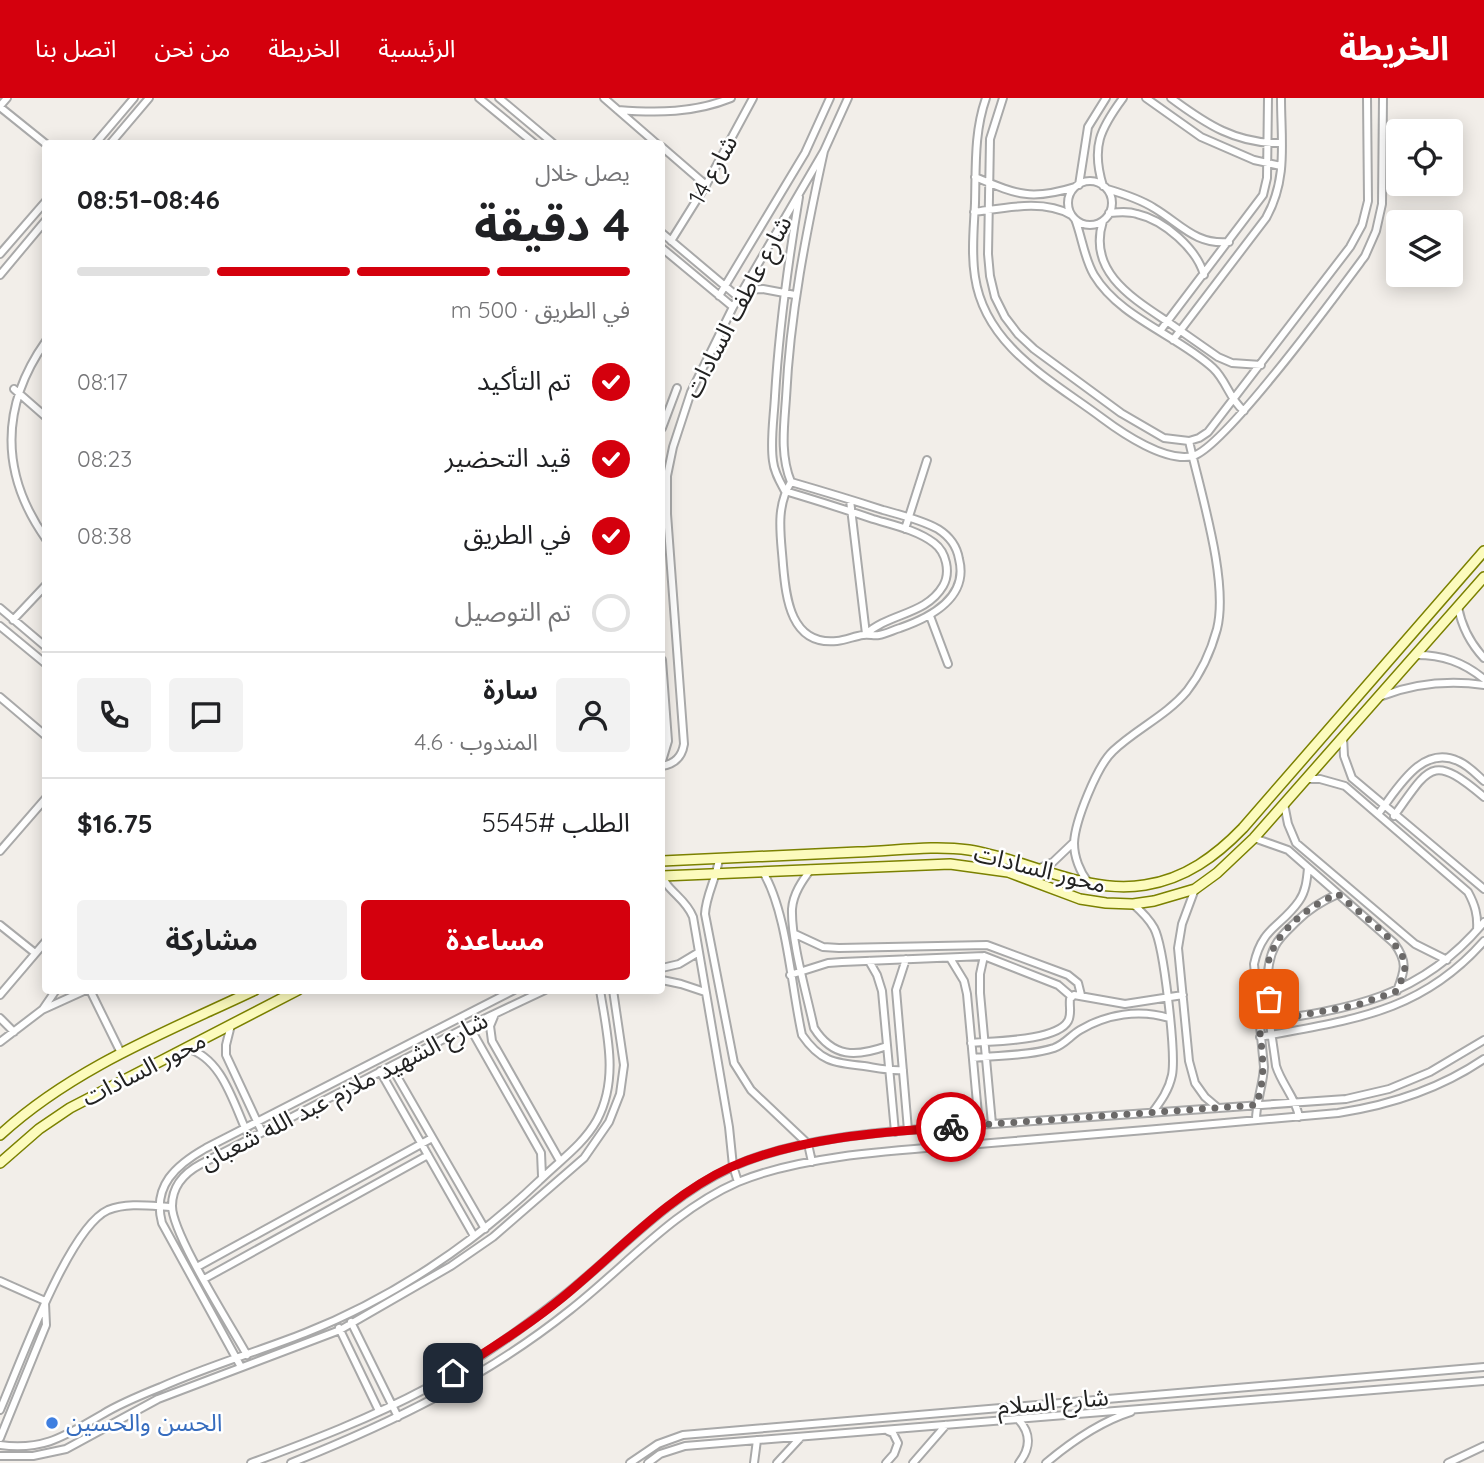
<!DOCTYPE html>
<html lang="ar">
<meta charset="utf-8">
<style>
:root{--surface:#fff;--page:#f2f2f2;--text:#202124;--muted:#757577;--line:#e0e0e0;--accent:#d4000d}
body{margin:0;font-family:Quicksand,"Noto Sans Arabic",sans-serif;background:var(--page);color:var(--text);direction:rtl;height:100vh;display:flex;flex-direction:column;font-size:26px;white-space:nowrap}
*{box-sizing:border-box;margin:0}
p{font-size:23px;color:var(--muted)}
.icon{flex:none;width:38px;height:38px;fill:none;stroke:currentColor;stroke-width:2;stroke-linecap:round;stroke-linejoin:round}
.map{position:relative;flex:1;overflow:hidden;direction:ltr}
.side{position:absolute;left:42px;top:42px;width:623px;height:854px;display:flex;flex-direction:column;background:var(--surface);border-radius:7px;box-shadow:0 4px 18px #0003;direction:rtl}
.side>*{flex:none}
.fabs{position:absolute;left:1386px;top:21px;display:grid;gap:14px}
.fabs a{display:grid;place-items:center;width:77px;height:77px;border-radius:7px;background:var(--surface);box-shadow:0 4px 18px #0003;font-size:35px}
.pin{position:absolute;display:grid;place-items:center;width:60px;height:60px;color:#fff;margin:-30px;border-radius:14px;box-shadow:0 4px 10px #0006}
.courier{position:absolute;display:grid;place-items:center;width:70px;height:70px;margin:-35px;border:5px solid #d4000d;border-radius:50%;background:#fff;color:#222;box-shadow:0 2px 9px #0007}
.overview em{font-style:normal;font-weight:700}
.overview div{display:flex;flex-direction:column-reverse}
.overview{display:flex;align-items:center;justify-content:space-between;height:119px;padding:0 35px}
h1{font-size:46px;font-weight:700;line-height:52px}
.bar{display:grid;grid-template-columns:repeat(4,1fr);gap:10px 7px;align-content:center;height:84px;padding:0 35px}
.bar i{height:9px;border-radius:5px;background:var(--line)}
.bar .active{background:var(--accent)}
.bar p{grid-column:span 4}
.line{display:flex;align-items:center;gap:18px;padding:0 35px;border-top:2px solid var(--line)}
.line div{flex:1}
.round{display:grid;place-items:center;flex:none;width:74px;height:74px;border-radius:7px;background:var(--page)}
ol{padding:0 35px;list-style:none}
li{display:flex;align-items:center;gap:21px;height:77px}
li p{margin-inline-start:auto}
li .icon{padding:7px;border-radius:50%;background:var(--accent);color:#fff;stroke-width:4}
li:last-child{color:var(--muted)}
li i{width:38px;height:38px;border:4px solid var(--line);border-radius:50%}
.cta{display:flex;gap:14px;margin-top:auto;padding:14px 35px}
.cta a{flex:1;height:80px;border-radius:7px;background:var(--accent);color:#fff;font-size:28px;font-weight:700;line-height:80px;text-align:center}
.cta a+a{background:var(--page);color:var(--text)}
header{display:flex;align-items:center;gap:42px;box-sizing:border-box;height:98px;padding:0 35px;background:var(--accent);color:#fff}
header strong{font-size:33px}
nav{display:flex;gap:38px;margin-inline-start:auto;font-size:24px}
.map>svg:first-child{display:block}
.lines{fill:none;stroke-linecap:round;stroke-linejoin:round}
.street-casing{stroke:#a9a9a9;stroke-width:10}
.secondary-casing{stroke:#7b8101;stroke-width:12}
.street{stroke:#fff;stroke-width:6}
.secondary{stroke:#fcfbbd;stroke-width:9}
.done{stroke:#6b6968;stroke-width:7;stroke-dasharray:0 12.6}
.route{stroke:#d4000d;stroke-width:9}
.shop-dot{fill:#3f7fe0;stroke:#fff;stroke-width:2.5}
.labels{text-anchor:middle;stroke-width:5;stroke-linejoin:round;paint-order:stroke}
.street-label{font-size:24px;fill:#222;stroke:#fff}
.shop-label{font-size:24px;fill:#366cbe;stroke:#fff;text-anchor:start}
</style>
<header>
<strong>الخريطة</strong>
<nav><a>الرئيسية</a><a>الخريطة</a><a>من نحن</a><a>اتصل بنا</a></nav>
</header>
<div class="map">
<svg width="1484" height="1365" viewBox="0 0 1484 1365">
<rect width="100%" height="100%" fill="#f2eee9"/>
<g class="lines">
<defs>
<path id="street" d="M 479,0 L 535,46
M 499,0 L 554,46
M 604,0 L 657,46
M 986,0 C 974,34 976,69 975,105 C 974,129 971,154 975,179 C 985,248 1051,282 1102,320 C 1122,335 1166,365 1193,358 C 1225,349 1339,193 1365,158 L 1376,133 L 1382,106 L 1383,0
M 1003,0 L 990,41 L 988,156 L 990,178 L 995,199 L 1005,219 L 1018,236 L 1034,251 L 1121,315 L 1164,340 L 1189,343 L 1199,340 L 1208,334 L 1350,149 L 1362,127 L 1368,103 L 1367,0
M 1146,0 L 1201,39 L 1254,62 L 1281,68
M 1171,0 C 1206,26 1236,46 1281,45
M 0,8 L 7,0
M 0,9 L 46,46
M 618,12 C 657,15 694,15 731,0
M 95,46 L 134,0
M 110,46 L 149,0
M 662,49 L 706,87
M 975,79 C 1016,96 1030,103 1075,89
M1068 105a22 22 0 1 1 44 0a22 22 0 1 1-44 0Z
M 1079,87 L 1088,29 L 1106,0
M 1103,88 C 1091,49 1100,31 1123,0
M 1107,91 C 1124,96 1140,101 1154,110 C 1181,126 1195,147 1229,144
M 799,99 C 788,165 779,231 775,298 C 774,319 770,343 773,363 C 774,374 780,384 785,393 C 815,402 844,411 873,421 C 893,427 917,432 934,445 C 946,454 951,474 943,488 C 926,517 889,515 866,536
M 974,114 C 1005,110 1044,101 1071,117
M 1109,115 C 1119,114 1128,113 1137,116 C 1164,122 1197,151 1204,177
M 1075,121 C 1082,139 1084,160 1094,177 C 1120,220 1177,237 1213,270 C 1227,283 1229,301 1244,313
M 1103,123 C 1087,173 1132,200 1168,224 C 1185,236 1201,247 1218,259 L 1232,265 L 1261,267
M 662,135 L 738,199
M 671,143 L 706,87 L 753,0
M 662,150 L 733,209
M 0,156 L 46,103
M 0,177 L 46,122
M 743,192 L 763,191 L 795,197
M 719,198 L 805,55 L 830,0
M 1160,233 L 1263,97 L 1267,80 L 1268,0
M 1173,242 L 1266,120 C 1288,81 1281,43 1281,0
M 46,243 C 0,308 0,376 46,441
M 14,291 L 46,319
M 662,330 L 677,290
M 791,384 C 775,410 781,438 783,467 C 786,501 791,548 837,543 C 846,542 855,538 863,537 C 869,536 874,538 879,537 C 886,536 893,532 900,530 C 929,520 969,500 959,461 C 957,449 949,438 938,431 C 922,422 901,417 883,412 C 852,402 822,393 791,384 C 780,357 784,329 786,300 C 790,216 806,135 824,53
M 850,402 L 866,536
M 905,431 L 927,362
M 1458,509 C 1462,530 1470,545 1484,560
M 0,510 L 46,549
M 930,518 L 948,566
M 13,522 L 46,487
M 0,528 L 46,566
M 1416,557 C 1443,557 1463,564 1484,581
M 662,562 L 668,643 L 662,663
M 1382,598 C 1416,585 1448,582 1484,587
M 0,599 L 46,638
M 1343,639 L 1344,658 L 1352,680 L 1484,791
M 662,668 C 675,666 682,659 684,646 L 667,416 L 667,378 L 673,349 L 691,294 L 733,209 L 824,53 L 848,0
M 1306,681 L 1320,681 L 1345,688 L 1468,794 C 1475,807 1478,817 1477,832
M 1284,706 L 1288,726 L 1296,745 L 1415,846 L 1447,862
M 1378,716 C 1397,692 1421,646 1458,663 C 1468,667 1476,676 1484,683
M 1394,718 C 1430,668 1432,655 1484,699
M 1254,740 L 1288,752 L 1394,845 C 1408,864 1405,872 1397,893
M 0,753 L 46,700
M 719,760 C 717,780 706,796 705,816 L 734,965 L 751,992 L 808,1046 L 812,1064
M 1040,770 L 1053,764 L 1074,744
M 811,771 C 802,783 793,796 792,811 C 791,843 807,897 814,930 C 833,960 856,959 887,948
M 763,774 C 787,814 791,888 802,937 C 820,963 833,965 864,968 C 877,970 889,973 903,972
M 662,776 C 666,793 685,799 693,819 L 729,1029 L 733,1068 L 738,1084
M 1088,784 C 1080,774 1074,759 1074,745 C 1075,723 1097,668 1113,653 C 1136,631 1166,618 1187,593 C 1201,575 1211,553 1217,531 C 1229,483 1200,393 1189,343
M 1195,791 L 1182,826 L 1178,850 L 1189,963 L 1195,985 L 1205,999 L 1218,1010
M 1133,806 C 1141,813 1149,821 1154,830 C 1164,848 1176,956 1172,977 C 1169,992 1161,1003 1152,1015
M 0,827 L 35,855
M 795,836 L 823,849 L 839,850 L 987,847 L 1068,877 L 1078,885 L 1081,897
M 984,858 L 980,876 L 980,895 L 992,1026
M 950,860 L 964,883 L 967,896 L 979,1027
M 906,861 L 896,892 L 908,1032
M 869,863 L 877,877 L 882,893 L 895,1034
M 662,870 L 679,866 L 699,854
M 790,877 L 828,865 L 842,864 L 984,858 L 1058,887 L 1072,899
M 662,882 L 681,886 L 705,894
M 90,892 L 121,955
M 0,897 L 46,843
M 43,911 L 56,892
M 495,916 L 490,928 L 492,943 L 560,1063
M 0,920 L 14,934
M 1259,924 C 1351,911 1421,900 1484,824
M 231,927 L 226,947 L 226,957 L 262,1034
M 469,928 L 541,1055 L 542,1078
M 1260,939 C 1349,922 1420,916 1484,843
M 0,944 L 42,912 L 86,892
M 971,945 C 993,943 1057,943 1068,923 C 1072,916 1069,909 1070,901 L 1074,897 L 1125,906 L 1183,897
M 186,950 C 224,960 234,1009 250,1041
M 973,960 C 998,957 1029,958 1054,950 C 1065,946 1070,938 1080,932 C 1107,916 1139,911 1169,920
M 391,968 L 485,1131
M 380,973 L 474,1138
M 1299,1019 C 1296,1000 1282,987 1276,968 C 1272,935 1259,878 1275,848 C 1280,838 1289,831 1297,823 C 1309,811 1322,803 1338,796
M 1256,1022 C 1256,1004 1263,988 1264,969 L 1254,866 C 1262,829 1281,829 1299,803 C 1306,793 1307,781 1308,770
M 197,1169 L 432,1040
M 204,1181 L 428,1057
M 0,1183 L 45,1203
M 351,1224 L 398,1319
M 339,1230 L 379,1313
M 247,1257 C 231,1228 172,1136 172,1108 C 172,1088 184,1075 201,1066 L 469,928 L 545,892
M 241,1269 L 162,1125 C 152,1088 176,1067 206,1050 L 514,892
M 0,1312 C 19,1269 68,1130 108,1112 C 128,1104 151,1108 172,1109
M 1018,1321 C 1031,1335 1031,1350 1019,1365
M 0,1340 L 46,1227 L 45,1205
M 0,1347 C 45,1353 66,1337 103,1316 C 121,1305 141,1297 161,1289 C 208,1268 257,1254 305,1235 C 391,1201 472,1147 539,1083 C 559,1063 583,1047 597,1022 C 619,981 607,936 600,892
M 0,1358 L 33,1358 L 66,1351 L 158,1301 L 340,1232 L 451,1168 L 493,1139 L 584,1060 L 609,1024 L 620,996 L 624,967 L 613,892
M 251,1365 C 311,1343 371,1320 427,1290 C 474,1265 519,1233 561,1200 C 617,1156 664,1101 730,1070 C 806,1034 923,1031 1006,1025 C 1119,1017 1233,1009 1346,1001 L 1389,991 L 1430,974 L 1484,942
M 291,1365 C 391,1325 485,1280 570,1212 C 625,1169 672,1113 738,1084 C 805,1056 906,1052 979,1046 C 1099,1036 1218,1026 1338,1015 C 1391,1007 1440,991 1484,961
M 630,1365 L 658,1346 L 683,1337 L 1484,1269
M 648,1365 L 660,1356 L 685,1348 L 1484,1283
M 754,1365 L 757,1342
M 777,1365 L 801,1339
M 886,1365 L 894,1356 L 898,1345 L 893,1335 L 888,1333
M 913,1365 L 946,1327
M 1046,1365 C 1071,1344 1099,1324 1131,1314
M 1448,1365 L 1484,1348"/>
<path id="secondary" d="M 662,763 C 727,760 792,757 858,754 C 894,753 933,747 969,752 C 1027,761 1085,797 1145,787 C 1185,781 1216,758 1243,730 L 1484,453
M 662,778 L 950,766 L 1008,774 L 1080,801 L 1106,805 L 1133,806 L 1154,803 L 1195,791 L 1217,775 L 1254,740 L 1484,479
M 0,1037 C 73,970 166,934 255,892
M 0,1065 L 39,1031 L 70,1010 L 298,892"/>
</defs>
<use href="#street" class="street-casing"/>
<use href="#secondary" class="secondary-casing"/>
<use href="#street" class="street"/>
<use href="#secondary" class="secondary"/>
</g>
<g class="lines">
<path class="done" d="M 951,1029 L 1256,1007 C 1267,977 1262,956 1259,925 L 1357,907 L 1397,893 C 1400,885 1405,875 1405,867 C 1403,844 1355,812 1338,796 C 1310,807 1277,832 1269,862 C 1266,875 1268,888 1269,901"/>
<path class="route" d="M 453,1275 C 490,1251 529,1227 563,1199 C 618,1154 666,1099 731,1069 C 797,1040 881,1034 951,1029"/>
</g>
<circle class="shop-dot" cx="52" cy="1325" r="7"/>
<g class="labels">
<g class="street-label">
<text transform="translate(713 72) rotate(-61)" y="8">شارع 14</text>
<text transform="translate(738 209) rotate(-62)" y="8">شارع عاطف السادات</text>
<text transform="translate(1040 771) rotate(14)" y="8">محور السادات</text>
<text transform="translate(144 971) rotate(-27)" y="8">محور السادات</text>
<text transform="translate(344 993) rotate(-27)" y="8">شارع الشهيد ملازم عبد الله شعبان</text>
<text transform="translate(1053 1304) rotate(-5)" y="8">شارع السلام</text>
</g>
<g class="shop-label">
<text x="66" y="1333">الحسن والحسين</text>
</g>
</g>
</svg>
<div class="fabs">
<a><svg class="icon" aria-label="locate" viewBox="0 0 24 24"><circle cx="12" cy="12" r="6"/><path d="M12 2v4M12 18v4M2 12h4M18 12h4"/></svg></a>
<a><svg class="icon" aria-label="layers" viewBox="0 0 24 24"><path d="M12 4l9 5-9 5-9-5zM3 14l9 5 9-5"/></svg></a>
</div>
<div class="pin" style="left:1269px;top:901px;background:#ea580c"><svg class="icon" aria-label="bag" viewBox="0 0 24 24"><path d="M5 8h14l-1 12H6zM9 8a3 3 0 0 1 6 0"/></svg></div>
<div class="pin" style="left:453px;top:1275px;background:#1f2937"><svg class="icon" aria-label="home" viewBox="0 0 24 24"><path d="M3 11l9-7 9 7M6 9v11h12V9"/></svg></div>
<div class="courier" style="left:951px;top:1029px"><svg class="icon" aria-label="bike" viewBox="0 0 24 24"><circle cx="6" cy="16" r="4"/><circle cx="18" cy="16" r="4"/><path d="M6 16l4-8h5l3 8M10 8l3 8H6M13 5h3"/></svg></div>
<section class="side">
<div class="overview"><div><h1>4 دقيقة</h1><p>يصل خلال</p></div><em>08:46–08:51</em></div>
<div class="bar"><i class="active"></i><i class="active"></i><i class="active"></i><i></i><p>في الطريق · 500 m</p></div>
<ol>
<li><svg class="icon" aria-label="check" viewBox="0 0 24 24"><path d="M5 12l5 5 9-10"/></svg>تم التأكيد<p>08:17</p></li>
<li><svg class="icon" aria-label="check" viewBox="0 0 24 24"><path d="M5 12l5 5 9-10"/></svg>قيد التحضير<p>08:23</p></li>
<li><svg class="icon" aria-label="check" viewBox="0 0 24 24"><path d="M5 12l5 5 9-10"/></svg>في الطريق<p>08:38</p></li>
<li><i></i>تم التوصيل</li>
</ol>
<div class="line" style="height:126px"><a class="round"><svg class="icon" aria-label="person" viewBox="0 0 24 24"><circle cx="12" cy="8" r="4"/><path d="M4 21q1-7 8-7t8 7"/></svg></a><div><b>سارة</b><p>المندوب · 4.6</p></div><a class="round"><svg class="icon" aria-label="chat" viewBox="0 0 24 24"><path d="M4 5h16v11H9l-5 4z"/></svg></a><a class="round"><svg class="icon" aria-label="phone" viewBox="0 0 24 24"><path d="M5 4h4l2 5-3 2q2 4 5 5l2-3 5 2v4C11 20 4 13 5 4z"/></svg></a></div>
<div class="line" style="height:91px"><div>الطلب #5545</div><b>$16.75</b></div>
<div class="cta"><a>مساعدة</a><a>مشاركة</a></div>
</section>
</div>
